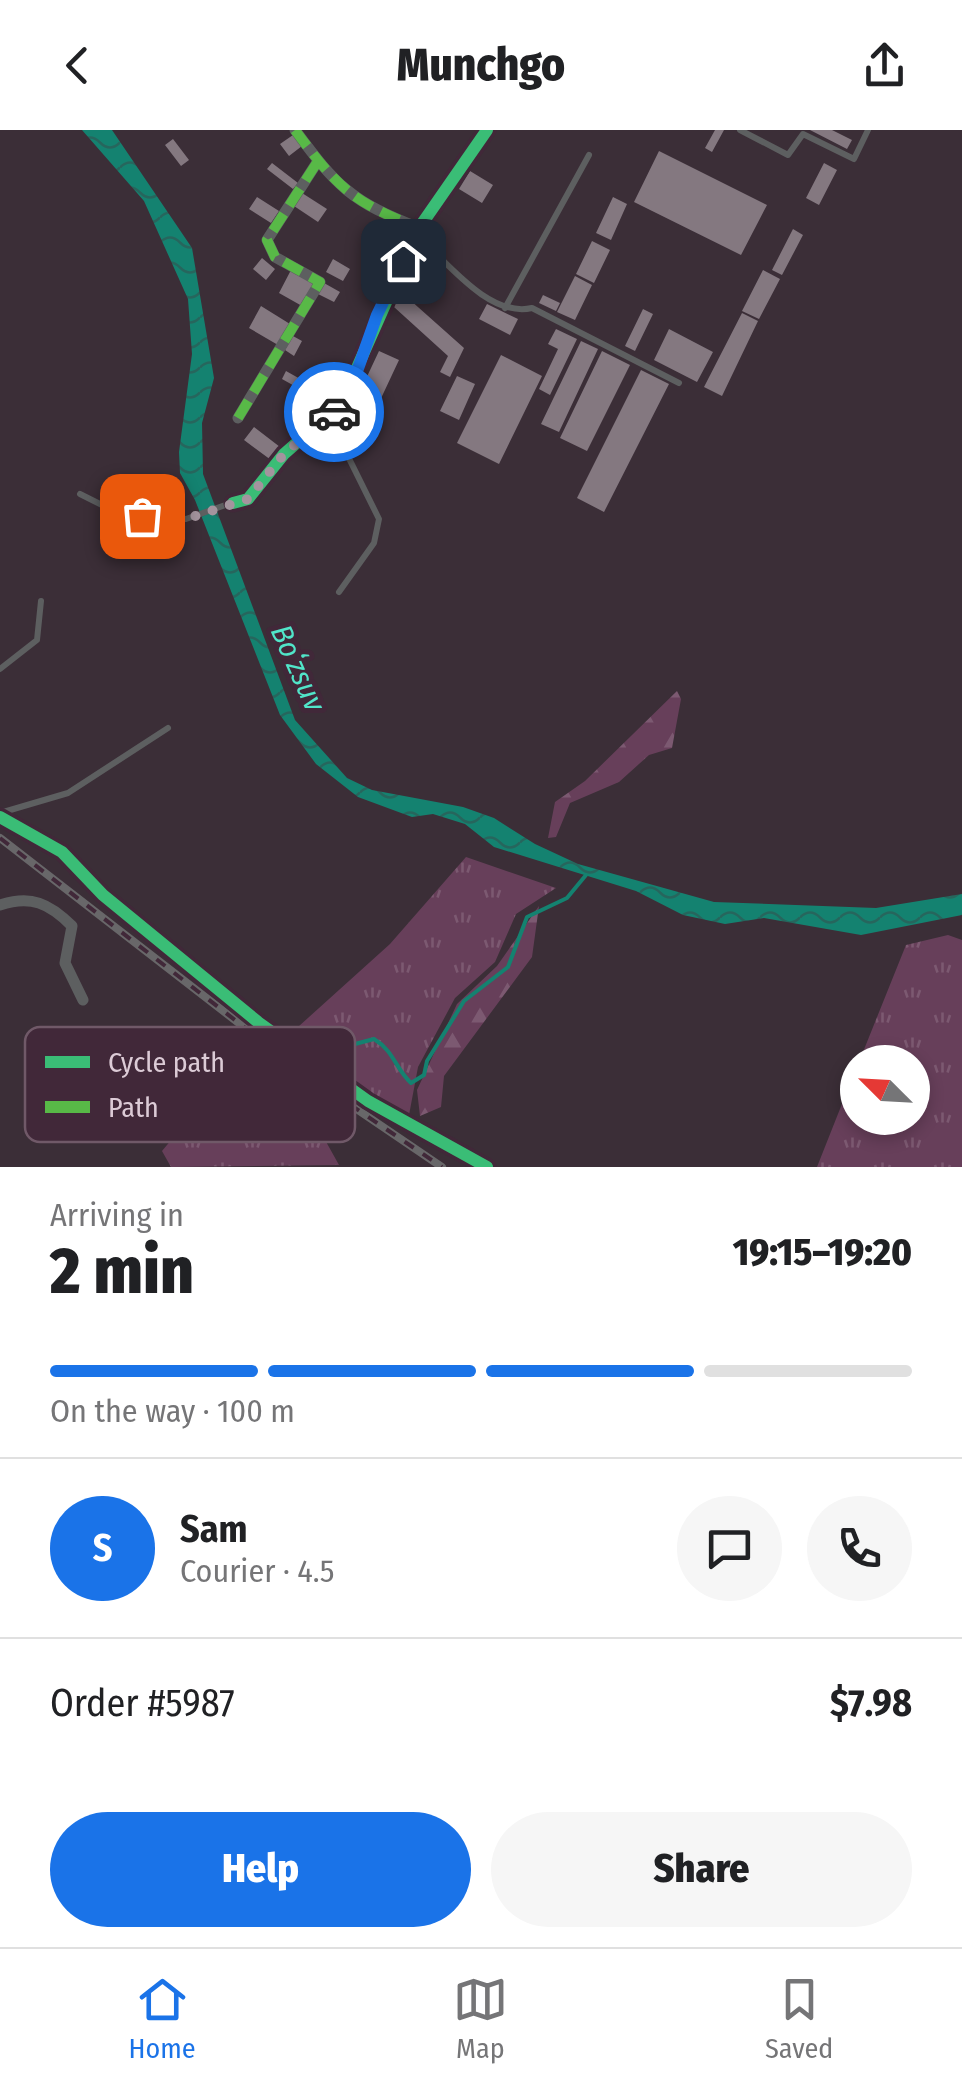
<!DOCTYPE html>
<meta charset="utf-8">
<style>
:root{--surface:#fff;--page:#f6f6f6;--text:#202124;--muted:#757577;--line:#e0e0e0;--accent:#1a73e8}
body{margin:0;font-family:"Fira Sans Condensed",sans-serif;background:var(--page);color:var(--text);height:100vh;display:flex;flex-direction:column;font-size:38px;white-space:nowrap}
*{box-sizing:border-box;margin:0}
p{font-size:32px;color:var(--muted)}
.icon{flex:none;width:55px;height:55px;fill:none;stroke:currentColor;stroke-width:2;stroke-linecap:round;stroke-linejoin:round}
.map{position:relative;height:1037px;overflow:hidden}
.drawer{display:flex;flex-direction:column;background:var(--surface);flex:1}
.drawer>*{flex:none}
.needle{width:65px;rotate:294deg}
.fabs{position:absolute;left:840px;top:915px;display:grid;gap:20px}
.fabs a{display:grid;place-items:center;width:90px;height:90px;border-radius:50%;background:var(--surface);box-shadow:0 5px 15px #0003;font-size:50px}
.pin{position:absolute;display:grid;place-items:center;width:85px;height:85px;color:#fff;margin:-42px;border-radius:20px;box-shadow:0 5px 15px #0006}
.courier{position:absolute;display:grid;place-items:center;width:100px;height:100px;margin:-50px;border:8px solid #1a73e8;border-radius:50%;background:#fff;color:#222;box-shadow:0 2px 12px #0007}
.headline em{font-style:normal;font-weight:800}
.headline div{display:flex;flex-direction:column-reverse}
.headline{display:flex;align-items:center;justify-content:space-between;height:170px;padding:0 50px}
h1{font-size:65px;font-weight:800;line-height:75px}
.bar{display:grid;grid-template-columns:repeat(4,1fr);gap:15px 10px;align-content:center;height:120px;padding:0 50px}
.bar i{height:12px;border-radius:8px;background:var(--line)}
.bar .on{background:var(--accent)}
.bar p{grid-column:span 4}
.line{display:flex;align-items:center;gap:25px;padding:0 50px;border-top:2px solid var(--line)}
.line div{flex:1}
.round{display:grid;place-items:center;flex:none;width:105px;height:105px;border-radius:52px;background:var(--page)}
.action{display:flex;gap:20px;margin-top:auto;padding:20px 50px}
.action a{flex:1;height:115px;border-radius:60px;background:var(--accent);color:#fff;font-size:40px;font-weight:800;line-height:115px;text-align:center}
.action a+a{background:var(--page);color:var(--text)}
header{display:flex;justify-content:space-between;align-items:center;height:130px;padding:0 50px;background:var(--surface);font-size:45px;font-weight:800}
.tab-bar{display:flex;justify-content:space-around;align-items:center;height:140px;border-top:2px solid var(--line);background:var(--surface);font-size:28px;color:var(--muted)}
.tab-bar a{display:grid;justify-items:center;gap:5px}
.tab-bar .on{color:var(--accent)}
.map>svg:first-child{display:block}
.grass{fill:url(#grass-tufts)}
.forest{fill:url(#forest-firs)}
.water{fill:url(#water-waves)}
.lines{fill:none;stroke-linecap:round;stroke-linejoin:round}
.stream{stroke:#148270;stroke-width:4}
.building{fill:#847880}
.lane{stroke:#5d5f60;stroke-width:6}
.street{stroke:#5d5f60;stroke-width:11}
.rail-casing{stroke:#686769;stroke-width:8}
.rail{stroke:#412839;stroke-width:4;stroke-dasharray:11;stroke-linecap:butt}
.quiet{stroke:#58b947;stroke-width:10;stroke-dasharray:20 10;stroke-linecap:butt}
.cycleway-casing{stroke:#412839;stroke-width:19}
.cycleway{stroke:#3abd76;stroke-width:12}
.done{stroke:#a4949e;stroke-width:10;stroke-dasharray:0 18}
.route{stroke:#1a73e8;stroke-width:12}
.labels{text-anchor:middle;stroke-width:10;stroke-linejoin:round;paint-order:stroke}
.water-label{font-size:30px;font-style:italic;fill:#51e5c9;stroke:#412839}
.key{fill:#412839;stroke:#705968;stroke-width:2.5}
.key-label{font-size:28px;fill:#dccbd6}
</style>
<header><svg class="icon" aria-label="back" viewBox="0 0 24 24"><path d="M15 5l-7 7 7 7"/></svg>Munchgo<svg class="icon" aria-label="share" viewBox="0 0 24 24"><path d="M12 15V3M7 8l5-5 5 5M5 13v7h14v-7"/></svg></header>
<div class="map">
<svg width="962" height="1037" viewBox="0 0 962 1037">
<defs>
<pattern id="grass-tufts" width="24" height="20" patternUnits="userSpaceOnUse" patternTransform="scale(2.5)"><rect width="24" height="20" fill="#673f5a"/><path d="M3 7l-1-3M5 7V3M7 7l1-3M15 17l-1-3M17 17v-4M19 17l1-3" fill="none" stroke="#7c5971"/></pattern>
<pattern id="forest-firs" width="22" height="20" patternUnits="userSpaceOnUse" patternTransform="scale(2.5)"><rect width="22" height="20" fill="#673f5a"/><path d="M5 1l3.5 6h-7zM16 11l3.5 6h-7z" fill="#7c5971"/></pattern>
<pattern id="water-waves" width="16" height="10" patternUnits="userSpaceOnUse" patternTransform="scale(2.5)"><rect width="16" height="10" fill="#148270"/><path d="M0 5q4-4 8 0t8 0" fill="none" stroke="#26665d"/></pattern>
</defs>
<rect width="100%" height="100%" fill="#3b2e37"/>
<path class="grass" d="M 466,727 L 556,758 L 516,784 L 495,832 L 455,868 L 418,937 L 409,985 L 363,961 L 288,906 L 390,814 Z
M 948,805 L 962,810 L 962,1037 L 817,1037 L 857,936 L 858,988 L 912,988 L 912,932 L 859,932 L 906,815 Z
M 198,978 L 315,992 L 339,1035 L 171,1037 L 162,1021 Z"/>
<path class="forest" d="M 677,561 L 681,569 L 672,618 L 649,625 L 619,652 L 570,673 L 556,707 L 548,708 L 555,672 L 585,651 Z
M 539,776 L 532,827 L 444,946 L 441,977 L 420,986 L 417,960 L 457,874 L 497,836 Z"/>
<path class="water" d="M 82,0 L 112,0 L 192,118 L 214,248 L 202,293 L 203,344 L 295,590 L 347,648 L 372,660 L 463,677 L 494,688 L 535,714 L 578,734 L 714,772 L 876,778 L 962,764 L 962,785 L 861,805 L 764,788 L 725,794 L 683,785 L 636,761 L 494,717 L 465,694 L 433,684 L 412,687 L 358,667 L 316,634 L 280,585 L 195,370 L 180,343 L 179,322 L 192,224 L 188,169 L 144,71 Z"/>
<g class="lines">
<path class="stream" d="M 334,939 L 355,914 L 374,909 C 394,921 395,938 411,953 L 424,945 L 427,931 L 464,871 L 508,837 L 527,787 L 567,768 L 586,745
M 155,998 L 198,968 L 288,957"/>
</g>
<path class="building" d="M 715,0 L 724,0 L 712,22 L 705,18 Z
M 810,0 L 832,0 L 852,10 L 847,19 Z
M 293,5 L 302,16 L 289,26 L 280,14 Z
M 173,9 L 189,30 L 181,36 L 165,15 Z
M 659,21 L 767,75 L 741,125 L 634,72 Z
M 272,33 L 298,53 L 293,59 L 267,39 Z
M 824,33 L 837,40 L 819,75 L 806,68 Z
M 470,41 L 493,55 L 482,73 L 459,59 Z
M 302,63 L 327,79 L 318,92 L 294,76 Z
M 257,67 L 279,81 L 271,93 L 249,79 Z
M 613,67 L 627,74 L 611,110 L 596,103 Z
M 400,97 L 411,102 L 400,125 L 389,120 Z
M 793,99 L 803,105 L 782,145 L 772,140 Z
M 592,111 L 610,120 L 594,153 L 576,144 Z
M 262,128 L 275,139 L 266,150 L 253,139 Z
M 333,129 L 350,139 L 343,151 L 326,142 Z
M 291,140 L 314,153 L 302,176 L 279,163 Z
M 763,140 L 780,149 L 759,189 L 742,181 Z
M 575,146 L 592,155 L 575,190 L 557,182 Z
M 324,153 L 340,162 L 334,172 L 318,164 Z
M 400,161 L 464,218 L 450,247 L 440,242 L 448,226 L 394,177 Z
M 543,165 L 560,173 L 556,181 L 539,173 Z
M 487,174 L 518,189 L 510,205 L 479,189 Z
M 261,176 L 290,194 L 278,215 L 249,198 Z
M 643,179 L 653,184 L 635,221 L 625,216 Z
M 742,183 L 758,191 L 722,266 L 704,257 Z
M 556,199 L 577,209 L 550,265 L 539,259 L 558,219 L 548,214 Z
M 669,199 L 713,222 L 697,252 L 654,230 Z
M 293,206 L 302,211 L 294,226 L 285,220 Z
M 581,211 L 598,219 L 559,302 L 541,294 Z
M 379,221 L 399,230 L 376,279 L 356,270 Z
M 602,221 L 630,235 L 587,321 L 560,308 Z
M 501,225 L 542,246 L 499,334 L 457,313 Z
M 641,240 L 669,254 L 604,382 L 577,368 Z
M 286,241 L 302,250 L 298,258 L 282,249 Z
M 457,246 L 475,254 L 459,290 L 440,281 Z
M 254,297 L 280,317 L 271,330 L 244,310 Z"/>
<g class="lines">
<path class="lane" d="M 740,0 L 788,25 L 803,4 L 854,29 L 868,0
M 417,105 C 447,132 489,188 532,178 L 679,253
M 505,178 L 589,25
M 329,288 L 379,389 L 374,413 L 339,462
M 80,364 L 102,375 L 130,377 L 142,386 L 186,389 L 231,373
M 0,539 L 37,510 L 41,471
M 0,683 L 68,663 L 168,598"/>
<path class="street" d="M 295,0 C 337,57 352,72 419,98
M 238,288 L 320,152 L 275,127 L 267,110 L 318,31
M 233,373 L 248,369 L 284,324 L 341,274 L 419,98 L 487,0
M 0,687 L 62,722 L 103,765 L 258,892 L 368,971 L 487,1037
M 0,775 C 31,765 49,773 72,796 L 65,833 L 83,870"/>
<defs>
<path id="rail" d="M 0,708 L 302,942 L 442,1037"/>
</defs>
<use href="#rail" class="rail-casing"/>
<use href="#rail" class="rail"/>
<path class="quiet" d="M 295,0 C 337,57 352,72 419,98
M 238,288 L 320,152 L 275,127 L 267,110 L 318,31"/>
<defs>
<path id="cycleway" d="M 233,373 L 248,369 L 284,324 L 341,274 L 419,98 L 487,0
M 0,687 L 62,722 L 103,765 L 258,892 L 368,971 L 487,1037"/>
</defs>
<use href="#cycleway" class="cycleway-casing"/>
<use href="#cycleway" class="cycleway"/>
</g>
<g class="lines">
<path class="done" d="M 142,386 L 186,389 L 248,369 L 284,324 L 334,282"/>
<path class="route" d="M 334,282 L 355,247 L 377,185 L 403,131"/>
</g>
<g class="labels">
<g class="water-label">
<text transform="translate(298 538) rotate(66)" y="10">Boʻzsuv</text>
</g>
</g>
<rect x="25" y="897" width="330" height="115" rx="15" class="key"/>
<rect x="45" y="926" width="45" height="12" fill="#3abd76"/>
<rect x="45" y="971" width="45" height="12" fill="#58b947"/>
<g class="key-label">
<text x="108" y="942">Cycle path</text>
<text x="108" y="987">Path</text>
</g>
</svg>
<div class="fabs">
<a><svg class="needle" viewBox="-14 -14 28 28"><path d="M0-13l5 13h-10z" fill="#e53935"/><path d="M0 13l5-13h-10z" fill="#757577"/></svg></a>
</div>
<div class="pin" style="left:142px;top:386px;background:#ea580c"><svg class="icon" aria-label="bag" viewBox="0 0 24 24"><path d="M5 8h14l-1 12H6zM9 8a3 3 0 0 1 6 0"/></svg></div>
<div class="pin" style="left:403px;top:131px;background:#1f2937"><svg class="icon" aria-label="home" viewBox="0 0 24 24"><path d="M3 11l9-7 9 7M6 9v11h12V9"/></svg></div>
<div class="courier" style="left:334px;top:282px"><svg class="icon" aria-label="car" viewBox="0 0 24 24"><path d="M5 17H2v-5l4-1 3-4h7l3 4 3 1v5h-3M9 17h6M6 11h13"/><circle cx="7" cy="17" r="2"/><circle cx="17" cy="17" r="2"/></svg></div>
</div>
<section class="drawer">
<div class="headline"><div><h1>2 min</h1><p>Arriving in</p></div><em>19:15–19:20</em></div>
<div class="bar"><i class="on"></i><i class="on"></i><i class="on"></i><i></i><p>On the way · 100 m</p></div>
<div class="line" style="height:180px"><b class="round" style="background:var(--accent);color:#fff">S</b><div><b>Sam</b><p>Courier · 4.5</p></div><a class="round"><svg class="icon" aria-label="chat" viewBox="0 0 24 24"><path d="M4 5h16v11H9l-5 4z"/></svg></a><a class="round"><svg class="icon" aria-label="phone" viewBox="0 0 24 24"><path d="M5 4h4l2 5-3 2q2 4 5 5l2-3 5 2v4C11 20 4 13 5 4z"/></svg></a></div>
<div class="line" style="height:130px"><div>Order #5987</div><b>$7.98</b></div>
<div class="action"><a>Help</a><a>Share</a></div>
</section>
<nav class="tab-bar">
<a class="on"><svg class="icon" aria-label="home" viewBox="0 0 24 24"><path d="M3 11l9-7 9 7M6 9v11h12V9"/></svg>Home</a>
<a><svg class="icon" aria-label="map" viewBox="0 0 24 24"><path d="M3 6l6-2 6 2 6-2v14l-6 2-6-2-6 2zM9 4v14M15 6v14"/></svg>Map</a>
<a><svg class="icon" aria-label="saved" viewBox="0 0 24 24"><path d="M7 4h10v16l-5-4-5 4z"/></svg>Saved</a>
</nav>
